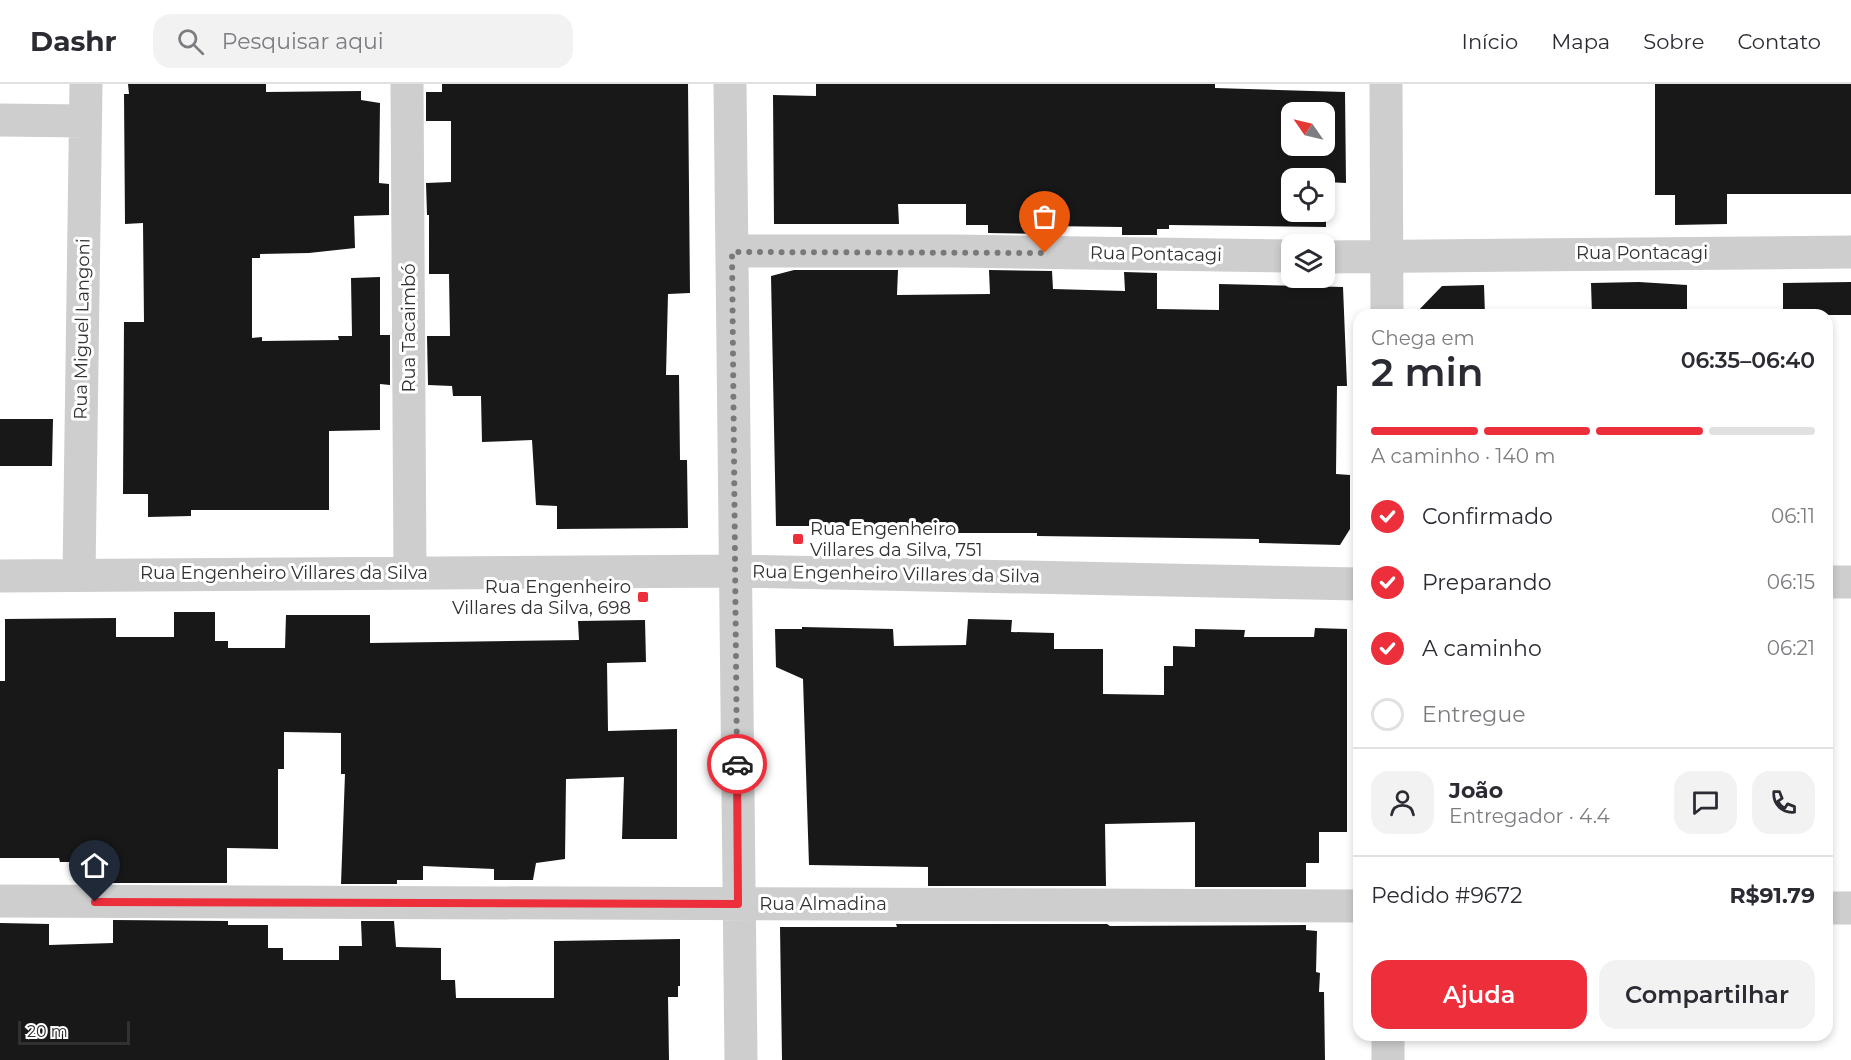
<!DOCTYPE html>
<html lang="pt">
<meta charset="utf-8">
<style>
:root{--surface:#fff;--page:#f2f2f3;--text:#2b2b33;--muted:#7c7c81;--line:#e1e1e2;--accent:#ed2e3b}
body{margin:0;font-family:Montserrat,sans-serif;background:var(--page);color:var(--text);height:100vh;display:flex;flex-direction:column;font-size:22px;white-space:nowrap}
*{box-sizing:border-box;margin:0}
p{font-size:20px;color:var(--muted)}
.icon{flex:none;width:33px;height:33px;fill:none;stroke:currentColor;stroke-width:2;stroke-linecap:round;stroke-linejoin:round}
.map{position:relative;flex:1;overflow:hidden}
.drawer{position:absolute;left:1353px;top:225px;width:480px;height:732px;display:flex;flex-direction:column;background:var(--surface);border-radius:18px;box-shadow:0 3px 9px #0003}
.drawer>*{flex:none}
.needle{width:39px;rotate:304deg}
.fabs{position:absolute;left:1281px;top:18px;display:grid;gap:12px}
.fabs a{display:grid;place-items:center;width:54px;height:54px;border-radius:12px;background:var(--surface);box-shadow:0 3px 9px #0003;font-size:30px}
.scale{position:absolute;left:18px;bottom:15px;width:112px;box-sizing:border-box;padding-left:6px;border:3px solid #313131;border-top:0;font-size:16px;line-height:21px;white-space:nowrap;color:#313131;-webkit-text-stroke:4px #fff;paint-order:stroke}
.pin{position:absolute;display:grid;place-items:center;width:51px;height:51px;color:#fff;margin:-62px -26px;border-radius:50% 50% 50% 0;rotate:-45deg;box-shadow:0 0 6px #0007}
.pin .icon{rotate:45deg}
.courier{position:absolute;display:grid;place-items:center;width:60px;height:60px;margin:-30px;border:4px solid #ed2e3b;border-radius:50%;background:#fff;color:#222;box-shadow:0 2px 8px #0007}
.overview em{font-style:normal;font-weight:600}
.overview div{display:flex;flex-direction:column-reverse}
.overview{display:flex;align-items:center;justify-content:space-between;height:102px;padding:0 18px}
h1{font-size:39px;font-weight:600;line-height:45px}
.bar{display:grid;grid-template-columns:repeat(4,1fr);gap:9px 6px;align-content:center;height:72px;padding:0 18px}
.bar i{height:8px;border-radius:4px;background:var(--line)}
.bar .current{background:var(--accent)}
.bar p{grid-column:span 4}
.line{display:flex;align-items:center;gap:15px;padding:0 18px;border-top:2px solid var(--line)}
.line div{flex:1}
.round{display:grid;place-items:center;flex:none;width:63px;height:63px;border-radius:18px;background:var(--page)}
ol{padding:0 18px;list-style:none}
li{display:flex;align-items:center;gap:18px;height:66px}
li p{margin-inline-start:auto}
li .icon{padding:6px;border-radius:50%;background:var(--accent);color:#fff;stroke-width:4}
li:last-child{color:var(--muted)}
li i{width:33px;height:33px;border:3px solid var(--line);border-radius:50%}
.button{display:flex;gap:12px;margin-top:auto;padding:12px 18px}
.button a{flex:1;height:69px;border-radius:18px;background:var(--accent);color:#fff;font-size:24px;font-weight:600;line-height:69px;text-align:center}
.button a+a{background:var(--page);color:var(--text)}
header{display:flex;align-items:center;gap:36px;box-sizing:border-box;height:84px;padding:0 30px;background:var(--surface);border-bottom:2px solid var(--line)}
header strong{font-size:28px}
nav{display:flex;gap:33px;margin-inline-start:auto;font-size:21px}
.search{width:420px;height:54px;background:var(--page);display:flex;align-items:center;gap:15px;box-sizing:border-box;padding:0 21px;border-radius:18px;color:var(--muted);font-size:22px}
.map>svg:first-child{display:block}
.building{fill:#181818;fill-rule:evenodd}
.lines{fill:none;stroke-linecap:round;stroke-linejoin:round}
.minor{stroke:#cecece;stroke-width:33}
.done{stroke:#797979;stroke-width:6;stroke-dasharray:0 10.8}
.route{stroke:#ed2e3b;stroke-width:8}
.poi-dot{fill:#ed2e3b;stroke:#fff;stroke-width:2}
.labels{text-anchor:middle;stroke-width:6;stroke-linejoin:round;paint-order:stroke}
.street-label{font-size:18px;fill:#313131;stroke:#fff}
.poi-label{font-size:18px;fill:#313131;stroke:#fff;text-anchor:start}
</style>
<header>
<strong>Dashr</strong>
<div class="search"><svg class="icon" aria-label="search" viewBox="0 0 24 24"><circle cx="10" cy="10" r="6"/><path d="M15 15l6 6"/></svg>Pesquisar aqui</div>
<nav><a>Início</a><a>Mapa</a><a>Sobre</a><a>Contato</a></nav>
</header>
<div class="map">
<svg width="1851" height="976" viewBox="0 0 1851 976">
<rect width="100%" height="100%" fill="#fff"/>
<path class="building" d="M 128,0 L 266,0 L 266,8 L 361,7 L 361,16 L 380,19 L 379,99 L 389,100 L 389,131 L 354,132 L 355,164 L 309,169 L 260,170 L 260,174 L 252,174 L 252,254 L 262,253 L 262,257 L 339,256 L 338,252 L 352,252 L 351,194 L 380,193 L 380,251 L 390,251 L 390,301 L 380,300 L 380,346 L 329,347 L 329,426 L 191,426 L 191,432 L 148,433 L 148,410 L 123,410 L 124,238 L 144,238 L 143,139 L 125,140 L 124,10 L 129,10 Z
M 442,0 L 688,0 L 690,209 L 668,210 L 666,291 L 679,291 L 680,376 L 687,376 L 688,444 L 557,445 L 557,422 L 536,421 L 532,356 L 482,358 L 481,312 L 453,312 L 452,302 L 428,301 L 427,252 L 450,252 L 449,190 L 429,190 L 429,131 L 427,131 L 426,99 L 451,98 L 451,37 L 426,37 L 426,8 L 442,8 Z
M 816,0 L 1215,0 L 1215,4 L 1345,8 L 1346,99 L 1326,98 L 1326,143 L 1169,141 L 1169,145 L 1157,145 L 1157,151 L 1122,151 L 1122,143 L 1048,142 L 1048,150 L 988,149 L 988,141 L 966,141 L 966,120 L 898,120 L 899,140 L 774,140 L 773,11 L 816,12 ZM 1292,28 L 1324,28 L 1324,62 L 1292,62 ZM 1292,94 L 1324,94 L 1324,128 L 1292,128 Z
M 1655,0 L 1851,0 L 1851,110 L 1727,110 L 1727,140 L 1675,141 L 1675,111 L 1655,111 Z
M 794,186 L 898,186 L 897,211 L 990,210 L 989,186 L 1052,187 L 1053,205 L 1125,207 L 1124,188 L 1157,189 L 1157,225 L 1219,226 L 1219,200 L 1343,203 L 1347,302 L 1337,302 L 1336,390 L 1350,391 L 1350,445 L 1340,461 L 1259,459 L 1259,455 L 1037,452 L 1037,449 L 901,449 L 901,442 L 776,442 L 771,192 Z
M 1639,198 L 1687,201 L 1687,231 L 1592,231 L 1591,199 Z
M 1851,198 L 1851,231 L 1783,231 L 1783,199 Z
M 1484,201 L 1485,231 L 1414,231 L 1442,202 Z
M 0,335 L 53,335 L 52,382 L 0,382 Z
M 174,528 L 215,528 L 215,557 L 228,557 L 228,564 L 285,564 L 286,531 L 370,531 L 370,559 L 579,556 L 578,537 L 645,536 L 646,578 L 607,579 L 608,647 L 677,645 L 677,755 L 622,755 L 624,693 L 566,695 L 565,775 L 536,779 L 533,796 L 494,796 L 494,785 L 423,782 L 423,796 L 397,796 L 397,800 L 341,800 L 345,690 L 341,690 L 341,649 L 284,648 L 284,685 L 278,685 L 278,765 L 227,764 L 227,799 L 113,799 L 113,794 L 75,794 L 75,778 L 60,778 L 59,774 L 0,774 L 0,597 L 5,597 L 5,535 L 116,534 L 116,553 L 174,553 Z
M 968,535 L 1012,536 L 1011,548 L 1054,549 L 1054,565 L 1103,565 L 1103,610 L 1164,611 L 1164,582 L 1173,582 L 1173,562 L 1195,563 L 1195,545 L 1245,546 L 1244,553 L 1314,553 L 1315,544 L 1347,545 L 1347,748 L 1319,748 L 1319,779 L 1306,779 L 1306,803 L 1195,803 L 1195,738 L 1105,740 L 1106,802 L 928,802 L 928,783 L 809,781 L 803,595 L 776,583 L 775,545 L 802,545 L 802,543 L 893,545 L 894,562 L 966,561 Z
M 113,836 L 228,837 L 228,841 L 268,841 L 268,864 L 283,864 L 283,876 L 339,876 L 339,862 L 362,862 L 361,837 L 394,837 L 396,863 L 441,864 L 441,896 L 455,896 L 456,914 L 554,914 L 554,857 L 680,855 L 680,902 L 678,902 L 678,913 L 668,913 L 669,976 L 0,976 L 0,839 L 49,840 L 49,861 L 113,859 Z
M 896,840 L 1107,840 L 1110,842 L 1306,841 L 1306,846 L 1317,847 L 1316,888 L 1320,889 L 1319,908 L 1324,908 L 1325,976 L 782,976 L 780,843 L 897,843 Z"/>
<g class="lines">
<path class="minor" d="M 407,0 L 410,488
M 730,0 L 741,976
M 1386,0 L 1387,231
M 0,36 L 85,37
M 732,167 L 955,167 L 1292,172
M 1324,173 L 1851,168
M 79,490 L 86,0
M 0,492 L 735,487 L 1359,500
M 1827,498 L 1851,498
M 0,817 L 1359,822
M 1827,824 L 1851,824
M 1388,976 L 1388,951"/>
</g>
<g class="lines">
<path class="done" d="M 737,680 L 732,168 L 1045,169"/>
<path class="route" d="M 95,818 L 738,820 L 737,680"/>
</g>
<g class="poi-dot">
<rect x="792" y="449" width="12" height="12" rx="3"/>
<rect x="637" y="507" width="12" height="12" rx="3"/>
</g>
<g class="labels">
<g class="street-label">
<text x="1642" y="175">Rua Pontacagi</text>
<text transform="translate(1156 170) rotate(1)" y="6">Rua Pontacagi</text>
<text transform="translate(409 244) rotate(-90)" y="6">Rua Tacaimbó</text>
<text transform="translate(82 245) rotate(-89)" y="6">Rua Miguel Langoni</text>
<text x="284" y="495">Rua Engenheiro Villares da Silva</text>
<text transform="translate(896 490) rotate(1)" y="6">Rua Engenheiro Villares da Silva</text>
<text x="823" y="826">Rua Almadina</text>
</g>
<g class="poi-label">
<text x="810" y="451">Rua Engenheiro<tspan x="810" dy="21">Villares da Silva, 751</tspan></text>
<text x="631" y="509" text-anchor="end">Rua Engenheiro<tspan x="631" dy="21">Villares da Silva, 698</tspan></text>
</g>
</g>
</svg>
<div class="fabs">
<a><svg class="needle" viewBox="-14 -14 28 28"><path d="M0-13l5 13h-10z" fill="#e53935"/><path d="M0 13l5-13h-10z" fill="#7c7c81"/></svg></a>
<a><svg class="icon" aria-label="locate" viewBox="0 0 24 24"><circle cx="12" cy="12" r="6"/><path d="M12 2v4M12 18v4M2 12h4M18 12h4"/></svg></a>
<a><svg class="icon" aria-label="layers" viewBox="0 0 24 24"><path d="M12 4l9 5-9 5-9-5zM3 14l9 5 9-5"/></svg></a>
</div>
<div class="scale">20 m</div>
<div class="pin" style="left:1045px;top:169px;background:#ea580c"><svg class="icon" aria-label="bag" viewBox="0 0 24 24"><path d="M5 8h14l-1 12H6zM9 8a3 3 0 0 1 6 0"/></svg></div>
<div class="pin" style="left:95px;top:818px;background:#1f2937"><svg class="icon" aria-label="home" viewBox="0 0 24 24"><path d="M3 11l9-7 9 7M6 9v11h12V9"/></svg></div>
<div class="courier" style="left:737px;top:680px"><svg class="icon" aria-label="car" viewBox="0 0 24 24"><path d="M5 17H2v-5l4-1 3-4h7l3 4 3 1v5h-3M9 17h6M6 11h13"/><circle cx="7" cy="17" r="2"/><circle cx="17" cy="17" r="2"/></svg></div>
<section class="drawer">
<div class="overview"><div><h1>2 min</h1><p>Chega em</p></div><em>06:35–06:40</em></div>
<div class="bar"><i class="current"></i><i class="current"></i><i class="current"></i><i></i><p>A caminho · 140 m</p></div>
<ol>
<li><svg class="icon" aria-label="check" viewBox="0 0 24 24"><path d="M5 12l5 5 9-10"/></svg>Confirmado<p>06:11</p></li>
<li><svg class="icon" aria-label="check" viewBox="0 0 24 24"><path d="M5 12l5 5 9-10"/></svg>Preparando<p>06:15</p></li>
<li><svg class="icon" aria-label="check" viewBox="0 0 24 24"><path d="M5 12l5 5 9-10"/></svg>A caminho<p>06:21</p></li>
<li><i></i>Entregue</li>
</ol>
<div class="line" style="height:108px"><a class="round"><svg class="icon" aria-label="person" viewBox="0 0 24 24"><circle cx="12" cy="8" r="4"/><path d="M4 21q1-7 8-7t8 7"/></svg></a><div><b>João</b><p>Entregador · 4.4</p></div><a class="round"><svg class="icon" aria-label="chat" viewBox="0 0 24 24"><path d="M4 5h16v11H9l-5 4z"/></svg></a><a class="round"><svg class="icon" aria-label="phone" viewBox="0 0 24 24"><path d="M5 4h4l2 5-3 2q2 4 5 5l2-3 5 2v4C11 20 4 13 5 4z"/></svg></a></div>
<div class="line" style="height:78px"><div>Pedido #9672</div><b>R$91.79</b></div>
<div class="button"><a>Ajuda</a><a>Compartilhar</a></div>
</section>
</div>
